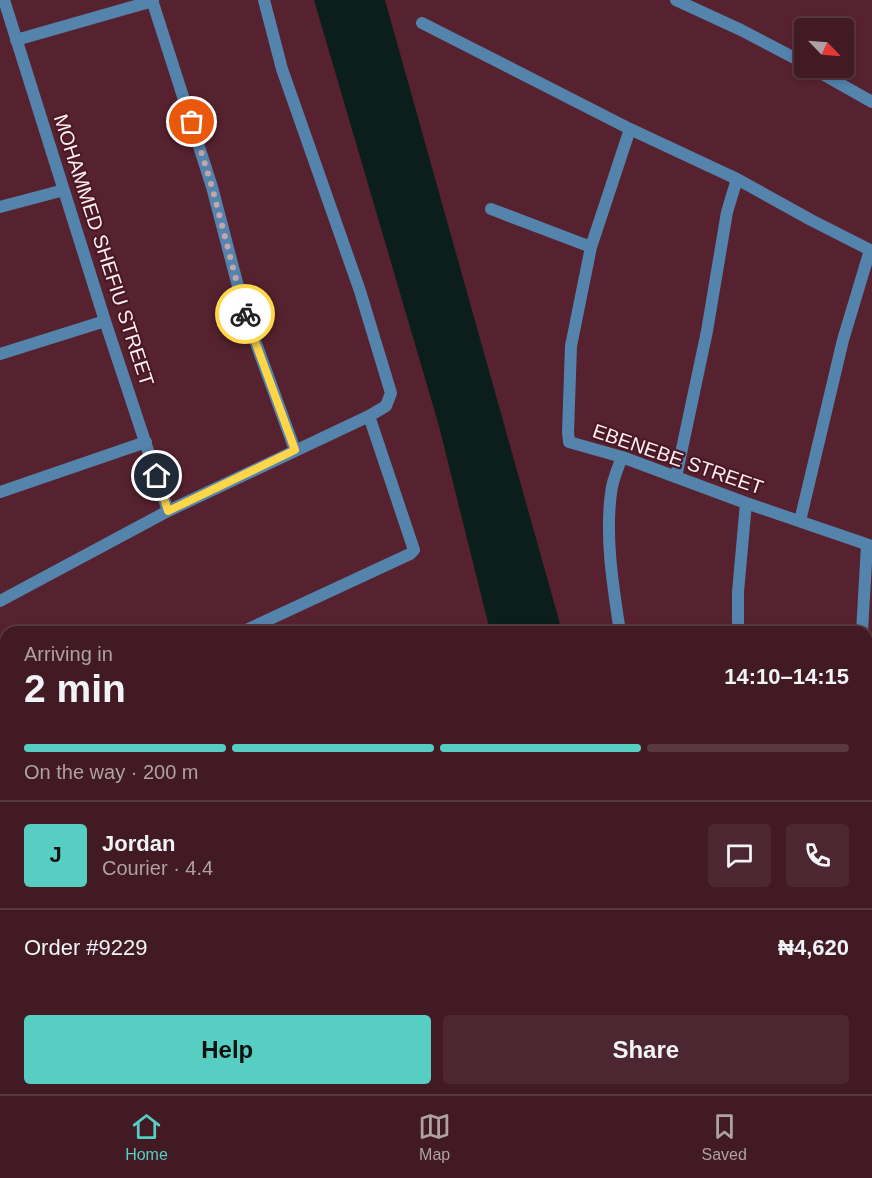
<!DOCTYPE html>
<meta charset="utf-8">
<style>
:root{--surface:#411a24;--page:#4c2731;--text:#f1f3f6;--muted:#aea1a6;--line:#5a3841;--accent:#57cec2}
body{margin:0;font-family:Helvetica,sans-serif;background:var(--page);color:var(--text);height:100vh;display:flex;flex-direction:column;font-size:22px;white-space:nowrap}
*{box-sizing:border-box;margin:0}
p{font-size:20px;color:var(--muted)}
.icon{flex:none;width:33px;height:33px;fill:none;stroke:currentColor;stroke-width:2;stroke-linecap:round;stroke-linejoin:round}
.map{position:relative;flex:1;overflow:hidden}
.side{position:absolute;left:0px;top:626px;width:873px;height:470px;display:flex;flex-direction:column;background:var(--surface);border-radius:18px 18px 0 0;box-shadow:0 3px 9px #0003,0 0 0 2px var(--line)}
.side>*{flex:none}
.needle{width:39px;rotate:115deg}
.tools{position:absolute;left:794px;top:18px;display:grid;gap:12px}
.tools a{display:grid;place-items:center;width:60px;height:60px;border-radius:6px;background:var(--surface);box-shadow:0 3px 9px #0003,0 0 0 2px var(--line);font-size:30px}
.pin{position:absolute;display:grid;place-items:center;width:51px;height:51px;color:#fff;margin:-26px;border:3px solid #fff;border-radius:50%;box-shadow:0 2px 6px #0007}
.courier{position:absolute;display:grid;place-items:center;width:60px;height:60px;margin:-30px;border:4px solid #ffd54a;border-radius:50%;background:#fff;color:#222;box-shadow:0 2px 8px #0007}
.summary em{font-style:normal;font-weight:600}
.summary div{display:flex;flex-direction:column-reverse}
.summary{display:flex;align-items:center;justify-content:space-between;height:102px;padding:0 24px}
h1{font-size:39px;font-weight:600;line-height:45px}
.bar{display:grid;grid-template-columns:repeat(4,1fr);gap:9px 6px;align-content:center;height:72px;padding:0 24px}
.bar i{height:8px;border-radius:4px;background:var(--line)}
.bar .active{background:var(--accent)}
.bar p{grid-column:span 4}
.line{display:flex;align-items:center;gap:15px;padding:0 24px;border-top:2px solid var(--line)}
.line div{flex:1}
.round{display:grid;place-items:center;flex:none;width:63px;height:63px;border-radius:6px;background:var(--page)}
.cta{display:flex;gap:12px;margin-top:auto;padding:12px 24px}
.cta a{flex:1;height:69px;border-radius:6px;background:var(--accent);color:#111;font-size:24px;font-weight:600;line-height:69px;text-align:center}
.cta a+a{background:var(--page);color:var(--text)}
.dock{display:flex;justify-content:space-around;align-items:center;height:84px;border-top:2px solid var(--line);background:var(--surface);font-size:16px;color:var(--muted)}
.dock a{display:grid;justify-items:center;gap:3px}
.dock .active{color:var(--accent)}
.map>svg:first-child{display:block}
.water{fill:#0c1e1c}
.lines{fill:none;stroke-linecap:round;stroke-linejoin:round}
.minor{stroke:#5483ac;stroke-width:12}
.done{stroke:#c2a6ad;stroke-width:6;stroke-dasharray:0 10.8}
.route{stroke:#ffd54a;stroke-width:8}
.labels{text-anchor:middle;stroke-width:4.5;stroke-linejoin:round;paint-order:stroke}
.street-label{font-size:20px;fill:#fcedf0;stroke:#4b1826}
</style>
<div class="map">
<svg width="872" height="1094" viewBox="0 0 872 1094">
<rect width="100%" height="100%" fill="#572230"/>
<path class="water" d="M 314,0 L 385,0 L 562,631 L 490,631 L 439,426 Z"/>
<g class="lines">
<path class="minor" d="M 4,0 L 105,321 L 168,511
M 152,0 L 212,187 L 245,313 L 295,450
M 264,0 L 282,69 L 360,291 L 391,393 L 386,406 L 369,416
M 676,0 L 741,30 L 804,63
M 422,23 L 630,129 L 737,179 L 811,220 L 872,251
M 16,40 L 153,1
M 812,68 L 872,102
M 630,129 L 591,247 L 571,346 L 568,432 L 569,442 L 622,457 L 746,503 L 872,546
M 0,207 L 64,190
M 491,209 L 591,247
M 0,354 L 105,321
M 676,477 L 707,331 L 727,212 L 737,179
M 0,492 L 146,442
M 800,521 L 843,340 L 870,250
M 0,601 L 168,511 L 369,416 L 414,550 L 410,554 L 242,632
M 620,632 C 613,586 605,538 611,493 C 612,481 618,468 622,457
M 738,632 L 738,592 L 746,503
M 862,632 L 867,545
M 0,743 L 6,740
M 0,847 L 6,859
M 867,946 L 867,989
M 0,1041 L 6,1038
M 63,1094 L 72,1089
M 289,1094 L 296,1089
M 529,1094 L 536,1089"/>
</g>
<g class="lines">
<path class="done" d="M 192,122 L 212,187 L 245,314"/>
<path class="route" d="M 157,476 L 168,511 L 295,450 L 245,314"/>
</g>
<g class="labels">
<g class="street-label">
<text transform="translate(104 250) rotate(72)" y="7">MOHAMMED SHEFIU STREET</text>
<text transform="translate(678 459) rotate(19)" y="7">EBENEBE STREET</text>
</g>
</g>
</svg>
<div class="tools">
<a><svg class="needle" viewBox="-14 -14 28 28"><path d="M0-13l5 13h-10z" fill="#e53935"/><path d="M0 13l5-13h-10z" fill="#aea1a6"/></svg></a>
</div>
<div class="pin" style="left:192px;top:122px;background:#ea580c"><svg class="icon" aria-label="bag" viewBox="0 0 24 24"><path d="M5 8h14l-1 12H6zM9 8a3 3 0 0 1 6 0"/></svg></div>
<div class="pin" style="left:157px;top:476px;background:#1f2937"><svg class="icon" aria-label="home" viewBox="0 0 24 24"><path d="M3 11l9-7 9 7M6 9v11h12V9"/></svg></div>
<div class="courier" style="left:245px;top:314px"><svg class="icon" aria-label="bike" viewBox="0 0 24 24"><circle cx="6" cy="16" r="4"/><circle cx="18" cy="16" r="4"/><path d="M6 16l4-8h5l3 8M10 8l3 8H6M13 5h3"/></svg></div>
<section class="side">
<div class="summary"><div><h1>2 min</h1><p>Arriving in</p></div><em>14:10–14:15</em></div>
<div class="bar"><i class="active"></i><i class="active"></i><i class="active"></i><i></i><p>On the way · 200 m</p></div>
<div class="line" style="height:108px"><b class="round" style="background:var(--accent);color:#111">J</b><div><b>Jordan</b><p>Courier · 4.4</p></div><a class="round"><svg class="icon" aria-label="chat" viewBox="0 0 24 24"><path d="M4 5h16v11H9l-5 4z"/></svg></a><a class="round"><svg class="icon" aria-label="phone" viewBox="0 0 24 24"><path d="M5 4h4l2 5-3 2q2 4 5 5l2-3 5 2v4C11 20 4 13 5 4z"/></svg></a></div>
<div class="line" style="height:78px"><div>Order #9229</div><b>₦4,620</b></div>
<div class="cta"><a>Help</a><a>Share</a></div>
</section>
</div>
<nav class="dock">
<a class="active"><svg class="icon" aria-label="home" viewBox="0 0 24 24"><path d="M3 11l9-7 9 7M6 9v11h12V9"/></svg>Home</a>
<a><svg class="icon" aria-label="map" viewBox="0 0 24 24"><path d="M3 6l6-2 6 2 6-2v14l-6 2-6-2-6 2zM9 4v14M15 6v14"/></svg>Map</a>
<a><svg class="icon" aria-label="saved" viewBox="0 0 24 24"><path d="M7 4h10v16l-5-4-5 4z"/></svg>Saved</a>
</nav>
